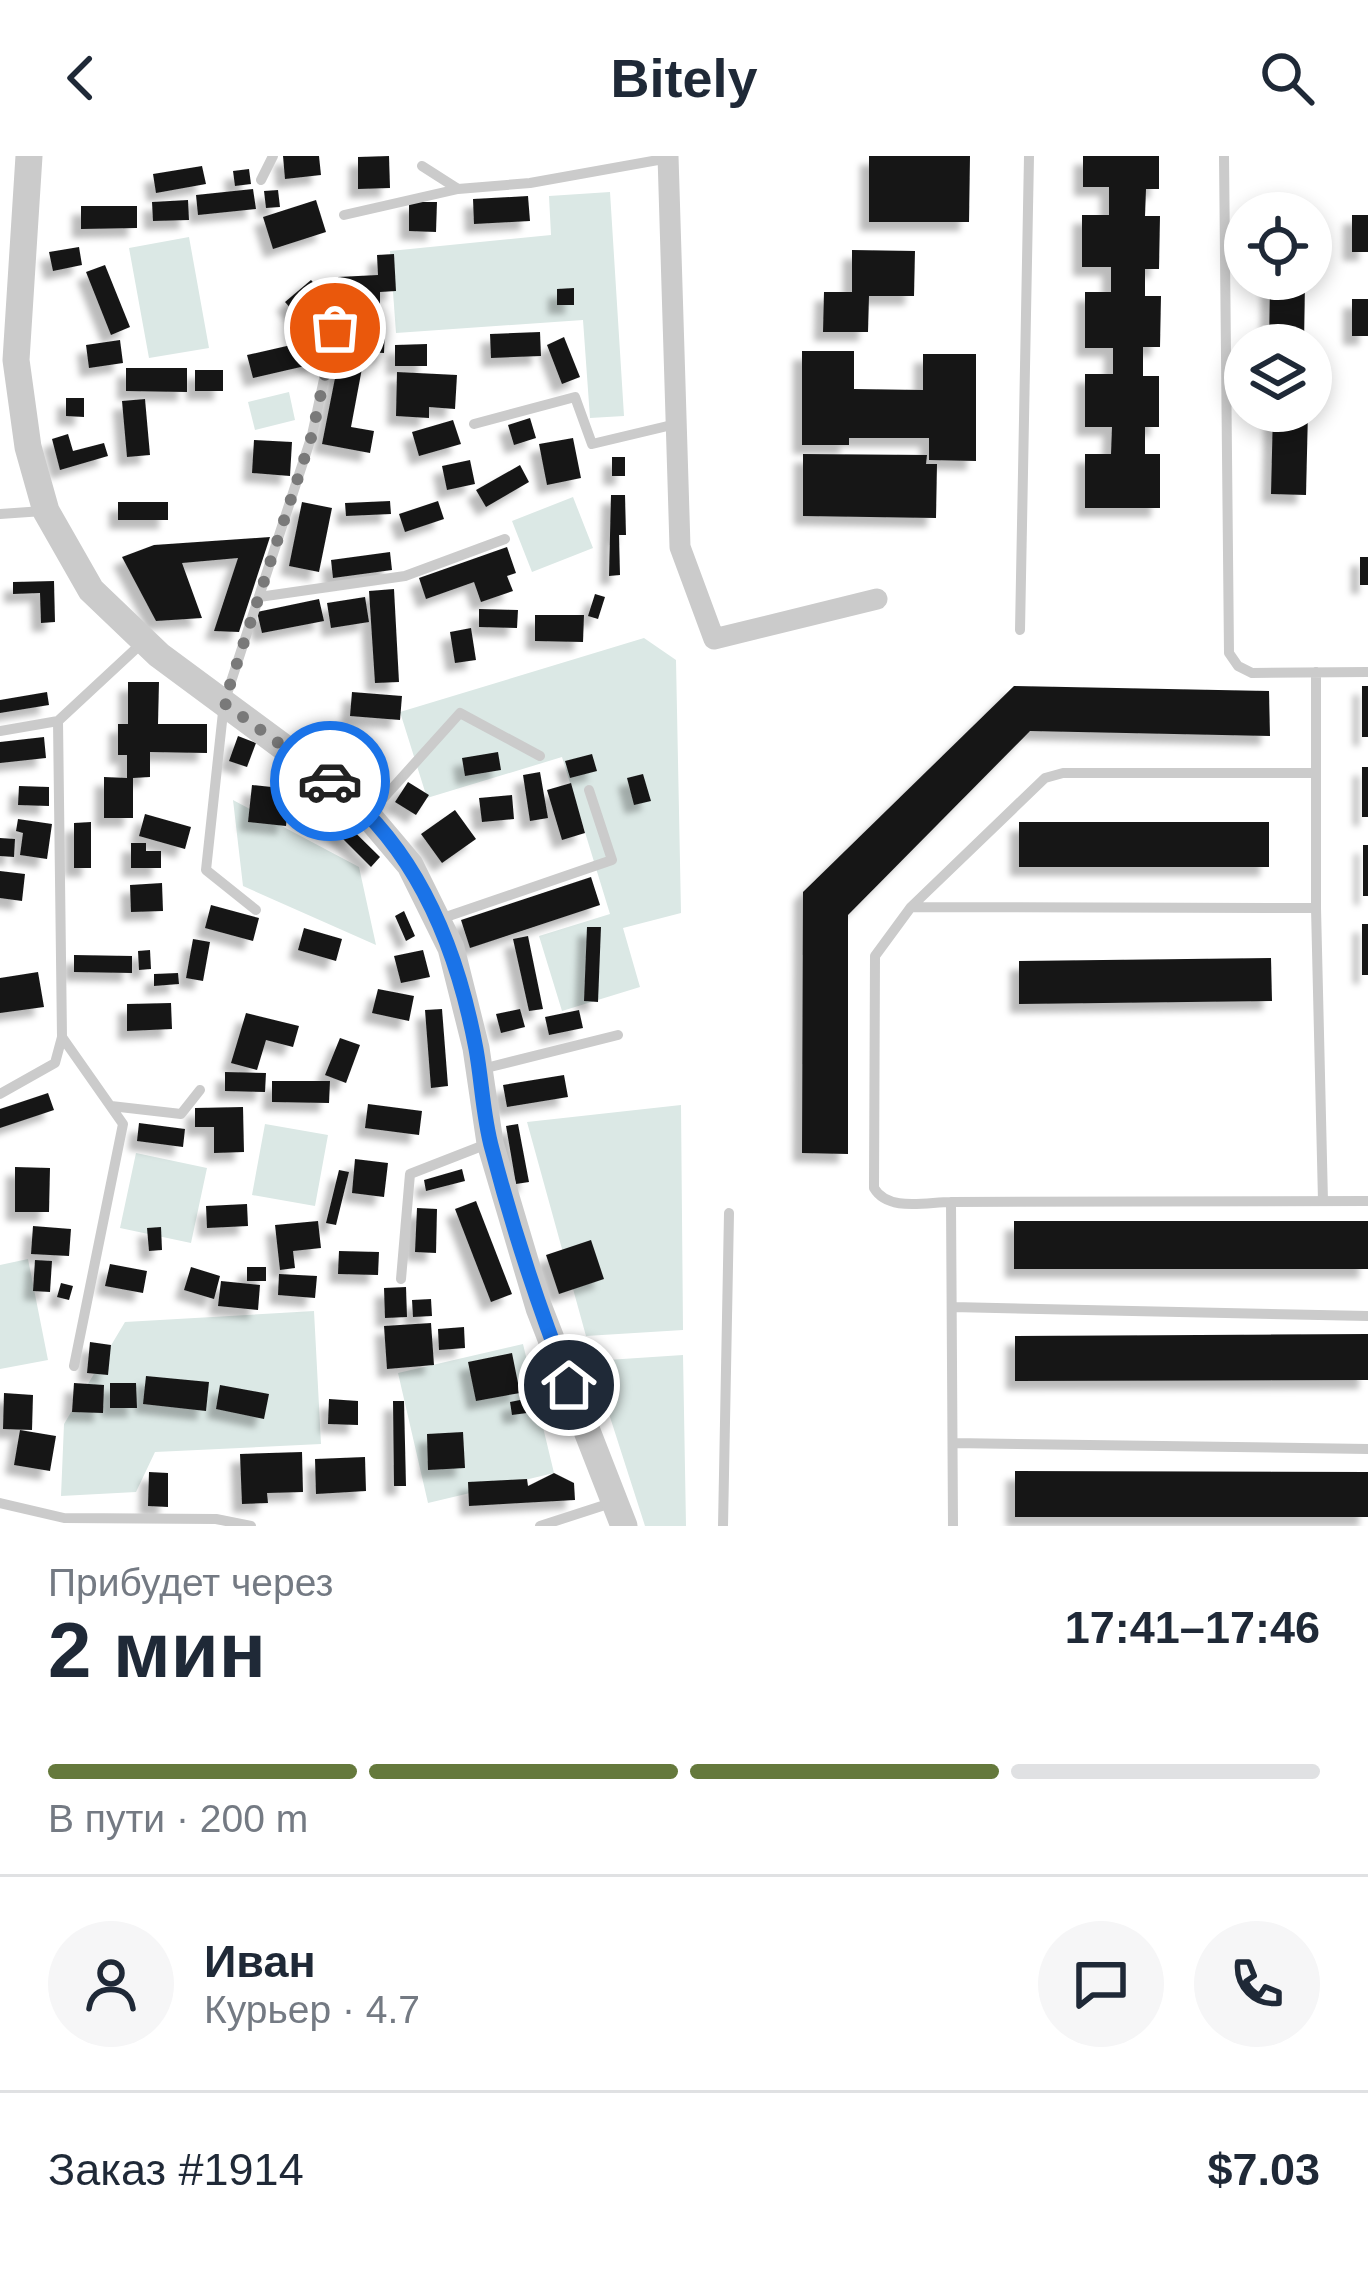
<!DOCTYPE html>
<html lang="ru">
<meta charset="utf-8">
<style>
:root{--surface:#fff;--page:#f6f6f7;--text:#1f2937;--muted:#747a83;--line:#e0e1e3;--accent:#65793c}
body{margin:0;font-family:Arial,sans-serif;background:var(--page);color:var(--text);height:100vh;display:flex;flex-direction:column;font-size:45px;white-space:nowrap}
*{box-sizing:border-box;margin:0}
p{font-size:39px;color:var(--muted)}
.icon{flex:none;width:66px;height:66px;fill:none;stroke:currentColor;stroke-width:2;stroke-linecap:round;stroke-linejoin:round}
.map{position:relative;height:1370px;overflow:hidden}
.details{display:flex;flex-direction:column;background:var(--surface);flex:1}
.details>*{flex:none}
.tools{position:absolute;left:1224px;top:36px;display:grid;gap:24px}
.tools a{display:grid;place-items:center;width:108px;height:108px;border-radius:50%;background:var(--surface);box-shadow:0 6px 18px #0003;font-size:60px}
.pin{position:absolute;display:grid;place-items:center;width:102px;height:102px;color:#fff;margin:-51px;border:6px solid #fff;border-radius:50%;box-shadow:0 3px 12px #0007}
.courier{position:absolute;display:grid;place-items:center;width:120px;height:120px;margin:-60px;border:9px solid #1a73e8;border-radius:50%;background:#fff;color:#222;box-shadow:0 3px 15px #0007}
.overview em{font-style:normal;font-weight:600}
.overview div{display:flex;flex-direction:column-reverse}
.overview{display:flex;align-items:center;justify-content:space-between;height:204px;padding:0 48px}
h1{font-size:78px;font-weight:600;line-height:90px}
.bar{display:grid;grid-template-columns:repeat(4,1fr);gap:18px 12px;align-content:center;height:144px;padding:0 48px}
.bar i{height:15px;border-radius:9px;background:var(--line)}
.bar .on{background:var(--accent)}
.bar p{grid-column:span 4}
.line{display:flex;align-items:center;gap:30px;padding:0 48px;border-top:3px solid var(--line)}
.line div{flex:1}
.round{display:grid;place-items:center;flex:none;width:126px;height:126px;border-radius:63px;background:var(--page)}
header{display:flex;justify-content:space-between;align-items:center;height:156px;padding:0 48px;background:var(--surface);font-size:54px;font-weight:600}
.map>svg:first-child{display:block}
.green{fill:#dbe8e5}
.building{fill:#181818;filter:url(#shadow)}
.lines{fill:none;stroke-linecap:round;stroke-linejoin:round}
.service{stroke:#cbcbcb;stroke-width:10}
.minor{stroke:#cbcbcb;stroke-width:21}
.tertiary{stroke:#cbcbcb;stroke-width:27}
.done{stroke:#797979;stroke-width:12;stroke-dasharray:0 21.6}
.route{stroke:#1a73e8;stroke-width:15}
</style>
<header><svg class="icon" aria-label="back" viewBox="0 0 24 24"><path d="M15 5l-7 7 7 7"/></svg>Bitely<svg class="icon" aria-label="search" viewBox="0 0 24 24"><circle cx="10" cy="10" r="6"/><path d="M15 15l6 6"/></svg></header>
<div class="map">
<svg width="1368" height="1370" viewBox="0 0 1368 1370">
<defs>
<filter id="shadow"><feDropShadow dx="-9" dy="9" stdDeviation="3" flood-color="#0004"/></filter>
</defs>
<rect width="100%" height="100%" fill="#fff"/>
<path class="green" d="M 610,36 L 624,260 L 590,262 L 583,164 L 396,177 L 390,95 L 551,79 L 549,40 Z
M 189,81 L 209,192 L 149,202 L 129,92 Z
M 289,236 L 295,264 L 255,274 L 248,246 Z
M 573,341 L 593,392 L 532,416 L 512,365 Z
M 644,482 L 676,504 L 681,757 L 623,772 L 640,831 L 562,855 L 539,780 L 610,758 L 562,601 L 427,642 L 400,556 Z
M 233,644 L 359,711 L 376,789 L 243,730 Z
M 681,949 L 683,1174 L 586,1180 L 527,966 Z
M 265,968 L 328,979 L 315,1050 L 252,1039 Z
M 136,997 L 207,1012 L 191,1087 L 120,1072 Z
M 28,1103 L 48,1204 L 0,1213 L 0,1109 Z
M 314,1155 L 321,1288 L 155,1296 L 136,1336 L 61,1340 L 64,1268 L 125,1166 Z
M 523,1188 L 554,1317 L 428,1347 L 398,1217 Z
M 683,1199 L 686,1370 L 645,1370 L 592,1205 Z"/>
<path class="building" d="M 283,0 L 319,0 L 321,19 L 285,23 Z
M 389,0 L 390,32 L 358,33 L 358,1 Z
M 869,0 L 970,0 L 969,66 L 869,66 Z
M 1083,0 L 1159,0 L 1159,33 L 1146,33 L 1145,60 L 1160,60 L 1159,113 L 1145,113 L 1145,140 L 1161,140 L 1160,191 L 1143,191 L 1143,220 L 1159,220 L 1159,271 L 1145,271 L 1145,298 L 1160,298 L 1160,352 L 1085,352 L 1085,298 L 1111,298 L 1112,271 L 1085,271 L 1085,218 L 1113,218 L 1113,192 L 1085,192 L 1085,136 L 1111,136 L 1111,111 L 1082,111 L 1082,59 L 1109,59 L 1109,31 L 1083,31 Z
M 202,10 L 206,28 L 156,37 L 153,18 Z
M 249,13 L 251,28 L 235,30 L 233,15 Z
M 253,33 L 256,53 L 198,59 L 196,39 Z
M 278,34 L 280,51 L 266,52 L 264,35 Z
M 528,40 L 530,65 L 474,68 L 473,43 Z
M 188,44 L 189,64 L 153,65 L 152,46 Z
M 316,44 L 326,76 L 273,93 L 263,61 Z
M 409,46 L 437,46 L 436,76 L 409,75 Z
M 81,50 L 137,50 L 137,72 L 81,73 Z
M 1352,59 L 1368,59 L 1368,96 L 1352,96 Z
M 79,91 L 82,109 L 53,115 L 49,96 Z
M 852,94 L 915,95 L 914,140 L 869,140 L 868,176 L 823,176 L 824,136 L 852,136 Z
M 394,98 L 396,135 L 380,136 L 380,152 L 340,153 L 338,121 L 378,119 L 377,99 Z
M 105,109 L 130,171 L 111,179 L 86,116 Z
M 311,124 L 334,150 L 308,172 L 285,146 Z
M 1270,125 L 1305,126 L 1304,189 L 1269,189 Z
M 574,132 L 574,149 L 557,149 L 557,133 Z
M 1352,143 L 1368,143 L 1368,180 L 1352,180 Z
M 349,170 L 385,172 L 384,197 L 348,195 Z
M 540,176 L 541,200 L 491,202 L 490,178 Z
M 564,181 L 580,221 L 562,228 L 547,189 Z
M 120,184 L 123,207 L 89,212 L 86,189 Z
M 313,184 L 318,207 L 253,222 L 247,199 Z
M 427,188 L 427,210 L 395,210 L 395,189 Z
M 802,195 L 854,195 L 854,233 L 923,234 L 923,198 L 976,198 L 976,305 L 929,304 L 929,282 L 849,282 L 849,289 L 802,289 Z
M 339,202 L 363,207 L 351,271 L 374,275 L 370,297 L 322,288 Z
M 126,212 L 187,212 L 187,236 L 126,235 Z
M 195,214 L 223,214 L 223,235 L 195,235 Z
M 397,216 L 457,219 L 455,253 L 429,251 L 429,262 L 396,260 Z
M 66,242 L 84,242 L 84,261 L 66,260 Z
M 145,243 L 150,299 L 127,301 L 122,245 Z
M 1273,255 L 1308,255 L 1306,339 L 1271,338 Z
M 530,262 L 536,282 L 514,289 L 508,269 Z
M 453,264 L 461,288 L 419,300 L 412,276 Z
M 68,278 L 73,295 L 104,287 L 108,300 L 60,314 L 52,283 Z
M 573,282 L 581,322 L 547,329 L 539,288 Z
M 254,284 L 292,286 L 290,320 L 252,317 Z
M 803,298 L 927,299 L 926,308 L 937,308 L 936,362 L 803,360 Z
M 612,301 L 625,301 L 625,320 L 612,320 Z
M 470,304 L 475,328 L 447,334 L 442,310 Z
M 520,309 L 529,326 L 486,351 L 476,334 Z
M 611,339 L 625,339 L 626,379 L 619,379 L 620,419 L 609,420 Z
M 390,345 L 391,358 L 346,360 L 345,347 Z
M 438,345 L 444,363 L 405,376 L 399,358 Z
M 118,346 L 168,346 L 168,364 L 118,364 Z
M 302,346 L 332,352 L 319,416 L 289,410 Z
M 270,381 L 239,476 L 214,475 L 238,402 L 182,407 L 202,462 L 156,465 L 122,401 L 154,389 Z
M 507,391 L 516,417 L 507,420 L 513,435 L 481,446 L 474,426 L 426,443 L 419,422 Z
M 390,396 L 392,414 L 333,422 L 331,404 Z
M 1360,401 L 1368,401 L 1368,429 L 1360,429 Z
M 54,425 L 55,466 L 41,467 L 40,437 L 13,438 L 13,426 Z
M 394,433 L 399,526 L 375,527 L 369,435 Z
M 595,438 L 605,441 L 598,463 L 588,460 Z
M 365,441 L 369,466 L 331,472 L 327,447 Z
M 319,443 L 324,465 L 262,477 L 257,456 Z
M 479,453 L 518,454 L 517,472 L 479,471 Z
M 535,459 L 584,459 L 583,486 L 535,485 Z
M 471,472 L 476,504 L 455,507 L 450,476 Z
M 128,526 L 159,526 L 158,568 L 207,568 L 207,597 L 150,596 L 150,621 L 133,622 L 133,662 L 104,662 L 104,621 L 127,622 L 127,599 L 118,599 L 118,568 L 128,568 Z
M 1014,530 L 1269,535 L 1270,580 L 1030,575 L 848,759 L 848,998 L 802,997 L 803,736 Z
M 1362,530 L 1368,530 L 1368,581 L 1362,581 Z
M 47,536 L 49,549 L 0,557 L 0,544 Z
M 352,536 L 402,540 L 400,564 L 350,560 Z
M 334,566 L 375,601 L 364,614 L 323,579 Z
M 238,580 L 256,587 L 247,611 L 229,605 Z
M 44,581 L 46,602 L 0,607 L 0,586 Z
M 498,596 L 501,614 L 465,620 L 462,602 Z
M 592,598 L 597,615 L 570,622 L 565,605 Z
M 1362,611 L 1368,611 L 1368,661 L 1362,661 Z
M 540,616 L 548,662 L 530,665 L 523,619 Z
M 643,618 L 651,645 L 634,649 L 627,622 Z
M 408,626 L 429,639 L 416,659 L 395,646 Z
M 571,627 L 585,677 L 562,684 L 547,634 Z
M 252,629 L 290,633 L 286,670 L 248,666 Z
M 19,630 L 49,631 L 49,650 L 18,649 Z
M 315,637 L 380,701 L 371,711 L 306,646 Z
M 512,639 L 514,663 L 482,666 L 479,642 Z
M 455,654 L 476,683 L 442,707 L 421,678 Z
M 145,658 L 191,671 L 185,693 L 139,680 Z
M 18,663 L 52,668 L 47,703 L 20,699 L 23,677 L 16,675 Z
M 91,666 L 91,712 L 74,712 L 74,667 Z
M 1019,666 L 1269,666 L 1269,711 L 1019,711 Z
M 0,682 L 15,683 L 14,701 L 0,700 Z
M 131,687 L 146,687 L 146,695 L 161,695 L 161,712 L 131,712 Z
M 1363,689 L 1368,689 L 1368,740 L 1363,740 Z
M 0,715 L 25,718 L 22,745 L 0,742 Z
M 591,721 L 600,749 L 470,792 L 461,764 Z
M 162,727 L 163,755 L 131,756 L 130,729 Z
M 211,749 L 259,762 L 253,785 L 205,772 Z
M 404,755 L 415,780 L 406,785 L 395,760 Z
M 1362,768 L 1368,768 L 1368,819 L 1362,819 Z
M 587,771 L 601,771 L 598,846 L 584,845 Z
M 304,772 L 342,783 L 336,805 L 298,794 Z
M 528,780 L 543,853 L 529,855 L 513,783 Z
M 193,783 L 210,786 L 203,825 L 186,822 Z
M 150,794 L 151,813 L 139,814 L 138,795 Z
M 423,794 L 430,821 L 401,827 L 394,800 Z
M 74,799 L 132,800 L 132,817 L 74,816 Z
M 1271,802 L 1272,845 L 1019,848 L 1019,805 Z
M 38,816 L 44,851 L 0,857 L 0,822 Z
M 178,817 L 179,828 L 154,830 L 154,818 Z
M 378,833 L 414,840 L 409,865 L 372,857 Z
M 171,847 L 172,873 L 127,875 L 127,848 Z
M 442,853 L 448,930 L 431,932 L 425,854 Z
M 520,853 L 525,871 L 501,877 L 496,858 Z
M 579,854 L 583,872 L 549,879 L 545,861 Z
M 246,857 L 299,870 L 293,891 L 266,884 L 257,914 L 231,907 Z
M 340,882 L 360,889 L 346,927 L 325,919 Z
M 225,916 L 266,917 L 265,936 L 225,935 Z
M 564,919 L 568,941 L 507,951 L 503,929 Z
M 272,925 L 330,925 L 329,947 L 272,946 Z
M 48,937 L 54,954 L 0,972 L 0,953 Z
M 368,948 L 422,955 L 419,979 L 365,972 Z
M 243,951 L 244,996 L 214,997 L 214,971 L 195,971 L 195,952 Z
M 139,967 L 185,973 L 183,991 L 137,985 Z
M 518,968 L 529,1026 L 516,1028 L 506,970 Z
M 355,1003 L 388,1007 L 384,1041 L 352,1037 Z
M 15,1011 L 50,1012 L 49,1056 L 15,1056 Z
M 462,1013 L 465,1025 L 426,1035 L 424,1024 Z
M 339,1014 L 349,1016 L 336,1069 L 326,1067 Z
M 476,1045 L 512,1138 L 491,1146 L 455,1053 Z
M 247,1048 L 248,1070 L 207,1072 L 206,1050 Z
M 417,1052 L 437,1053 L 436,1097 L 415,1096 Z
M 318,1065 L 321,1092 L 293,1095 L 295,1112 L 280,1114 L 275,1069 Z
M 1014,1065 L 1368,1065 L 1368,1113 L 1014,1113 Z
M 33,1070 L 71,1073 L 69,1100 L 31,1098 Z
M 161,1071 L 162,1094 L 149,1095 L 147,1072 Z
M 591,1084 L 604,1123 L 559,1138 L 546,1099 Z
M 339,1095 L 379,1096 L 378,1119 L 338,1118 Z
M 35,1104 L 52,1105 L 50,1136 L 33,1135 Z
M 110,1108 L 147,1115 L 143,1137 L 105,1130 Z
M 191,1111 L 220,1120 L 214,1143 L 184,1134 Z
M 247,1111 L 266,1111 L 266,1125 L 247,1125 Z
M 279,1118 L 317,1120 L 315,1142 L 278,1139 Z
M 221,1125 L 260,1129 L 258,1154 L 218,1150 Z
M 61,1127 L 73,1130 L 69,1144 L 57,1141 Z
M 406,1131 L 407,1161 L 385,1162 L 384,1132 Z
M 431,1143 L 432,1160 L 413,1161 L 412,1144 Z
M 431,1167 L 434,1209 L 387,1213 L 384,1170 Z
M 464,1171 L 465,1192 L 439,1194 L 438,1173 Z
M 1368,1178 L 1368,1224 L 1015,1225 L 1015,1180 Z
M 90,1186 L 111,1189 L 108,1219 L 87,1217 Z
M 512,1197 L 520,1237 L 476,1245 L 468,1206 Z
M 146,1220 L 209,1226 L 206,1255 L 143,1248 Z
M 74,1227 L 104,1229 L 103,1257 L 72,1256 Z
M 110,1227 L 136,1227 L 137,1252 L 110,1252 Z
M 220,1229 L 269,1238 L 264,1263 L 216,1253 Z
M 4,1237 L 33,1239 L 32,1274 L 3,1273 Z
M 329,1243 L 358,1245 L 358,1269 L 328,1268 Z
M 525,1243 L 527,1257 L 512,1259 L 510,1246 Z
M 393,1245 L 404,1245 L 406,1330 L 394,1330 Z
M 20,1274 L 56,1280 L 50,1315 L 14,1309 Z
M 463,1276 L 465,1312 L 428,1314 L 427,1278 Z
M 302,1296 L 303,1336 L 267,1337 L 268,1347 L 242,1348 L 240,1298 Z
M 365,1301 L 366,1335 L 316,1338 L 315,1303 Z
M 1015,1315 L 1368,1316 L 1368,1361 L 1015,1361 Z
M 149,1316 L 168,1317 L 168,1351 L 148,1350 Z
M 554,1317 L 574,1327 L 575,1344 L 469,1350 L 468,1326 L 527,1323 L 528,1330 Z"/>
<g class="lines">
<path class="service" d="M 1224,0 L 1229,497 L 1238,510 L 1252,517 L 1368,516
M 422,10 L 458,33 L 530,27 L 669,2
M 261,24 L 273,0
M 344,59 L 458,33
M 474,268 L 575,241 L 592,288 L 676,268
M 0,358 L 43,355
M 259,441 L 405,420 L 505,383
M 1020,474 L 1029,0
M 1316,516 L 1316,752 L 1323,1045
M 0,575 L 58,565 L 142,487
M 370,657 L 460,557 L 540,600
M 911,751 L 1316,752
M 256,754 L 206,714 L 224,547 L 312,279 L 335,172
M 440,763 L 612,704 L 589,634
M 62,881 L 123,968 L 74,1210
M 482,913 L 618,879
M 0,938 L 55,907 L 62,881 L 58,565
M 111,950 L 181,958 L 200,934
M 951,1046 L 1368,1045
M 401,1123 L 410,1018 L 487,988
M 952,1151 L 1368,1160
M 953,1287 L 1368,1293
M 0,1347 L 64,1362 L 216,1363 L 251,1370
M 540,1370 L 611,1347
M 723,1370 L 729,1057
M 953,1370 L 951,1046 C 926,1046 888,1056 874,1032 L 875,800 L 911,751 L 1045,622 L 1063,617 L 1316,617"/>
<path class="minor" d="M 668,0 L 680,391 L 714,483 L 877,443"/>
<path class="tertiary" d="M 29,0 L 16,204 L 28,291 L 46,355 L 91,434 L 159,499 L 355,644 L 410,709 L 451,792 L 476,892 L 490,987 L 539,1152 L 624,1370"/>
</g>
<g class="lines">
<path class="done" d="M 330,625 L 224,547 L 312,279 L 335,172"/>
<path class="route" d="M 330,625 C 416,689 457,791 476,893 C 482,926 483,961 492,993 C 513,1074 539,1152 569,1229"/>
</g>
</svg>
<div class="tools">
<a><svg class="icon" aria-label="locate" viewBox="0 0 24 24"><circle cx="12" cy="12" r="6"/><path d="M12 2v4M12 18v4M2 12h4M18 12h4"/></svg></a>
<a><svg class="icon" aria-label="layers" viewBox="0 0 24 24"><path d="M12 4l9 5-9 5-9-5zM3 14l9 5 9-5"/></svg></a>
</div>
<div class="pin" style="left:335px;top:172px;background:#ea580c"><svg class="icon" aria-label="bag" viewBox="0 0 24 24"><path d="M5 8h14l-1 12H6zM9 8a3 3 0 0 1 6 0"/></svg></div>
<div class="pin" style="left:569px;top:1229px;background:#1f2937"><svg class="icon" aria-label="home" viewBox="0 0 24 24"><path d="M3 11l9-7 9 7M6 9v11h12V9"/></svg></div>
<div class="courier" style="left:330px;top:625px"><svg class="icon" aria-label="car" viewBox="0 0 24 24"><path d="M5 17H2v-5l4-1 3-4h7l3 4 3 1v5h-3M9 17h6M6 11h13"/><circle cx="7" cy="17" r="2"/><circle cx="17" cy="17" r="2"/></svg></div>
</div>
<section class="details">
<div class="overview"><div><h1>2 мин</h1><p>Прибудет через</p></div><em>17:41–17:46</em></div>
<div class="bar"><i class="on"></i><i class="on"></i><i class="on"></i><i></i><p>В пути · 200 m</p></div>
<div class="line" style="height:216px"><a class="round"><svg class="icon" aria-label="person" viewBox="0 0 24 24"><circle cx="12" cy="8" r="4"/><path d="M4 21q1-7 8-7t8 7"/></svg></a><div><b>Иван</b><p>Курьер · 4.7</p></div><a class="round"><svg class="icon" aria-label="chat" viewBox="0 0 24 24"><path d="M4 5h16v11H9l-5 4z"/></svg></a><a class="round"><svg class="icon" aria-label="phone" viewBox="0 0 24 24"><path d="M5 4h4l2 5-3 2q2 4 5 5l2-3 5 2v4C11 20 4 13 5 4z"/></svg></a></div>
<div class="line" style="height:156px"><div>Заказ #1914</div><b>$7.03</b></div>
</section>
